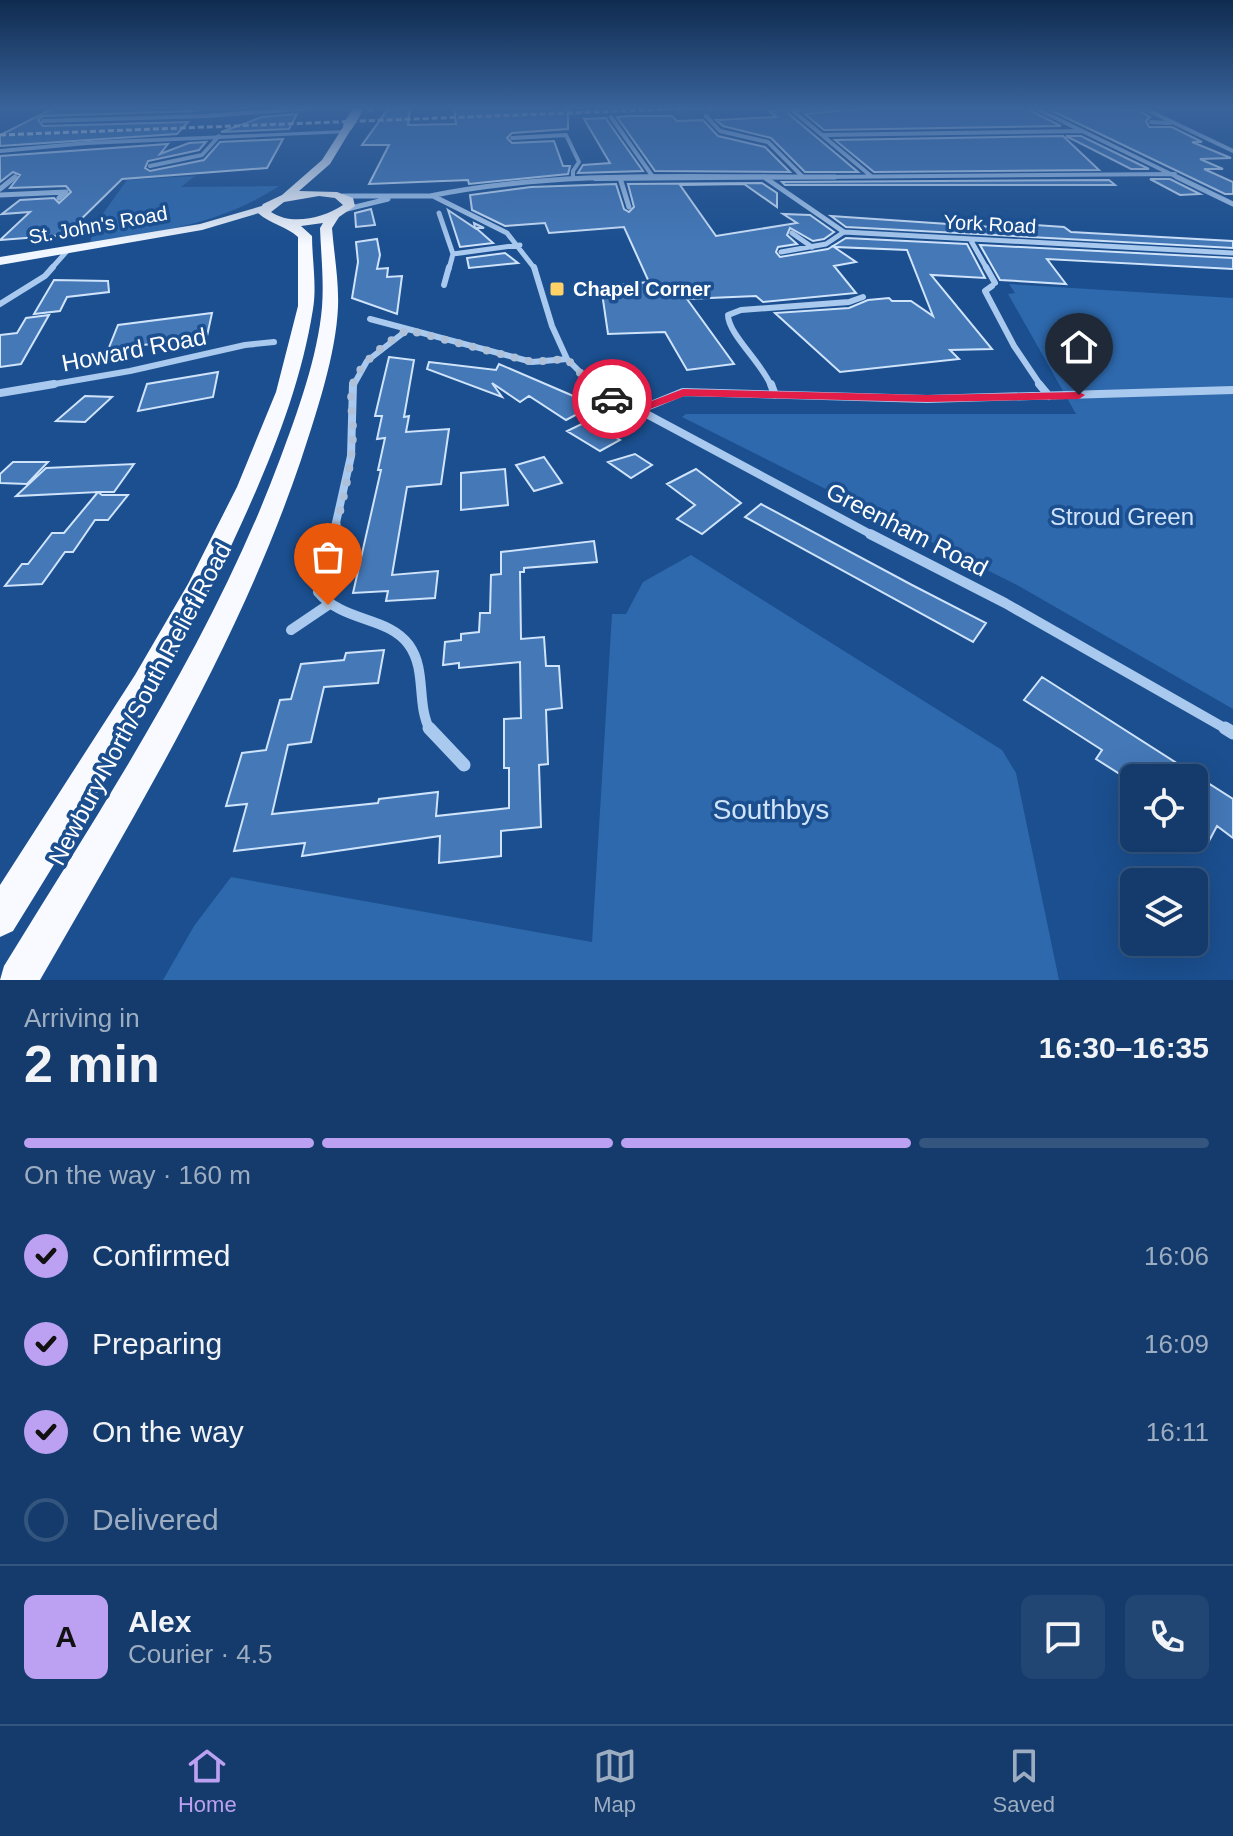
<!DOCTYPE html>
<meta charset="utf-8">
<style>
:root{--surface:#143b6b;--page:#214673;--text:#f1f3f6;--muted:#9dadc1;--line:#33557e;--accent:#bca0f2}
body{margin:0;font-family:Arial,sans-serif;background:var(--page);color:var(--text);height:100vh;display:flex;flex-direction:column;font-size:30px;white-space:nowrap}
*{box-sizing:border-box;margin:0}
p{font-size:26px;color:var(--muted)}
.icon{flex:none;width:44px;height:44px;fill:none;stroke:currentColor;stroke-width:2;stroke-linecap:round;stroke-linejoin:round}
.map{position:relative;height:980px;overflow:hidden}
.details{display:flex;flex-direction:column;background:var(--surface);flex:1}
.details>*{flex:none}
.controls{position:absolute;left:1120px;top:764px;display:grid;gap:16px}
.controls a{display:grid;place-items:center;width:88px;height:88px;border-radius:12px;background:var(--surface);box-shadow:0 8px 32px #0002,0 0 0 2px var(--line);font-size:40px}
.pin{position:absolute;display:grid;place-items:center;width:68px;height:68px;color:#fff;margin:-82px -34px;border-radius:50% 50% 50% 0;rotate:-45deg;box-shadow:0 0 8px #0007}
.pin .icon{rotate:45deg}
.courier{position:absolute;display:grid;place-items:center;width:80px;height:80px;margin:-40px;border:6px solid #e11d48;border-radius:50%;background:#fff;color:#222;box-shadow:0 2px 10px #0007}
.head em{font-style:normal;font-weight:700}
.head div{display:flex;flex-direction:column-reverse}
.head{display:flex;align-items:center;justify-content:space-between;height:136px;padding:0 24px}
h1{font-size:52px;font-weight:700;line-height:60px}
.bar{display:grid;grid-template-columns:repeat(4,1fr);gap:12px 8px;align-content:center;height:96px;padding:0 24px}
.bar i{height:10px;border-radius:6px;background:var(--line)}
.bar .current{background:var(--accent)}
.bar p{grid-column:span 4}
.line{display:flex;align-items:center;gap:20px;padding:0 24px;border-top:2px solid var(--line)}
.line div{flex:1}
.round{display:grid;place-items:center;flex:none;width:84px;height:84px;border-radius:12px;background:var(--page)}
ol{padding:0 24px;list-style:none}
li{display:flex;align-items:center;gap:24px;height:88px}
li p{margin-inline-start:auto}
li .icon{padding:8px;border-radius:50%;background:var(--accent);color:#111;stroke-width:4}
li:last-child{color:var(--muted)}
li i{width:44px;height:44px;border:4px solid var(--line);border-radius:50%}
.tab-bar{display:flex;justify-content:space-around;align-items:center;height:112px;border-top:2px solid var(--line);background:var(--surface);font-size:22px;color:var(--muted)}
.tab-bar a{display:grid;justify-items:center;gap:4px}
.tab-bar .current{color:var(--accent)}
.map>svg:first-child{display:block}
.green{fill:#2e69ad}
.building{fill:#4478b7;stroke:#cfe3fa;stroke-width:2}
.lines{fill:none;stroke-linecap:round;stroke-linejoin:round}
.minor-far5{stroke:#a9c9ee;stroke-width:4}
.minor-far4{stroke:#a9c9ee;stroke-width:5}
.minor-far3{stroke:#a9c9ee;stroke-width:6}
.minor-far2{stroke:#a9c9ee;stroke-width:8}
.minor-far1{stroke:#a9c9ee;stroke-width:10}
.minor{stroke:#a9c9ee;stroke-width:13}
.tertiary{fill:#a9c9ee;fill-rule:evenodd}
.primary{fill:#f0f6ff;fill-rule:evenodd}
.trunk{fill:#f8faff;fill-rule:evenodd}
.rail{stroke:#fff;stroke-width:3;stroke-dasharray:6 3;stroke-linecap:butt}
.trunk-bridge{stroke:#f8faff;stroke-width:10}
.route{fill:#e11d48}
.done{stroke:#afc1d8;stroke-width:8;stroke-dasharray:0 14.4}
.poi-dot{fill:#ffd166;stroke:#1b4f8f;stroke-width:3}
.labels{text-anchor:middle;stroke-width:7;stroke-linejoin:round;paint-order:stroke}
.far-street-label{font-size:20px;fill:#fff;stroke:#1b4f8f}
.far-poi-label{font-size:20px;font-weight:bold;fill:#fff;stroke:#1b4f8f;text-anchor:start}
.street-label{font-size:24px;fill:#fff;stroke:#1b4f8f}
.park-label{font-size:24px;fill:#cfe3fa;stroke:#1b4f8f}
.near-park-label{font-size:28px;fill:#cfe3fa;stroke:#1b4f8f}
</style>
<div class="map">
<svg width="1233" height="980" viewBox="0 0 1233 980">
<rect width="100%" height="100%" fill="#1b4f8f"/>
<path class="green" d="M 195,176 L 181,187 L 279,186 C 217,226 161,231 90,242 L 97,222 L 127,180 Z
M 1009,284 L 1233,298 L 1233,709 L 1017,585 L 682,417 L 686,414 L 1076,414 L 1008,294 L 1015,293 Z
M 691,555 L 1002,750 L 1016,773 L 1059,980 L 163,980 L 194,926 L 231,877 L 592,942 L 612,614 L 626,614 L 643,582 Z"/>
<path class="building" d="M 54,108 L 200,108 L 197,111 L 43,116 L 38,120 L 43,126 L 188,122 L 177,134 L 0,146 L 0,135 Z
M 410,108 L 408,125 L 456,124 L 454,108 L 568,108 L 568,129 L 512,133 L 507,138 L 512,143 L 554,141 L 563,166 L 570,166 L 568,174 L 469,184 L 468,180 L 369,184 L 389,145 L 362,145 L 388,109 Z
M 870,108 L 1030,108 L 1033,112 L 1061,126 L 824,130 L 805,114 Z
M 1046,108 L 1138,110 L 1150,117 L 1146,121 L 1149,127 L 1172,127 L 1202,142 L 1192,142 L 1231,158 L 1200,159 L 1223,169 L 1204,169 L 1233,182 L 1233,194 L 1225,194 Z
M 787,110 L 789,114 L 858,172 L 805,172 L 771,138 L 723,126 L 716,120 L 776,117 L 769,111 Z
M 297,114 L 289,129 L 221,132 L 262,117 Z
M 630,116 L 672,116 L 677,121 L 703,120 L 718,136 L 765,147 L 790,172 L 655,171 L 617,117 Z
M 606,118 L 607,120 L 643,171 L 578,173 L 583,165 L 610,163 L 584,119 Z
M 1063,136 L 1099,170 L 874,172 L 835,140 Z
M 1066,136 L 1081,136 L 1149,169 L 1131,169 Z
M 283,139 L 267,168 L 122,179 L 65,235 L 0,240 L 30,212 L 2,214 L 20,200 L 54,198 L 59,203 L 71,192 L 66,186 L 10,188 L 20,175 L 13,172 L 0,182 L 0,156 L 168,144 L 160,154 L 189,143 L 206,142 L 199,150 L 148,161 L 145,168 L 150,171 L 204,160 L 220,142 Z
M 1150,179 L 1170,179 L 1200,194 L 1180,195 Z
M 1109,180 L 1115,185 L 785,185 L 782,182 Z
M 762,183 L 777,193 L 777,207 L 744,184 L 680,185 L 716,236 L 797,223 L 783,214 L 810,215 L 834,232 L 824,239 L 813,241 L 790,228 L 787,235 L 797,244 L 778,247 L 776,252 L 780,257 L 828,249 L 846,238 L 967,244 L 985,278 L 931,275 L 992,349 L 950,350 L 959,359 L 840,372 L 775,313 L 849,308 L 868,300 L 889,298 L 892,301 L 911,301 L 933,316 L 907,250 L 834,247 L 856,262 L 834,266 L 856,293 L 763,302 L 756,296 L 687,299 L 734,364 L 687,370 L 665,332 L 608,334 L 601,286 L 649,282 L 624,227 L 549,233 L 545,223 L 505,226 L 472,210 L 470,195 L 531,187 L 616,184 L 624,209 L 629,212 L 634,207 L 628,184 Z
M 371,209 L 375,225 L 356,227 L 355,213 Z
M 448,210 L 475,228 L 474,223 L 484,228 L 476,228 L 493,243 L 460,247 Z
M 831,216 L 1037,230 L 1036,225 L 1064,227 L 1071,232 L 1233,241 L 1233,248 L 846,227 Z
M 377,239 L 380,255 L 377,269 L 388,268 L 387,277 L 402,276 L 397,314 L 352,298 L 358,262 L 356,242 Z
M 980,245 L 1233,258 L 1233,269 L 1047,259 L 1066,284 L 1000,280 Z
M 505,253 L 518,263 L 469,268 L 467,258 Z
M 54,280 L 108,281 L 109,292 L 67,297 L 60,311 L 34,314 Z
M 212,313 L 207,336 L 108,350 L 118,325 Z
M 49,315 L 21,364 L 0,367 L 0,335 L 17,333 L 26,318 Z
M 389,357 L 414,360 L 404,417 L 409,416 L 406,432 L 449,429 L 441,484 L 407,487 L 392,575 L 438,571 L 435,598 L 386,601 L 388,591 L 353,593 L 381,470 L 378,470 L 385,438 L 377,439 L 382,416 L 375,416 Z
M 429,362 L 496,370 L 499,364 L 571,395 L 591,407 L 566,420 L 529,396 L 520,402 L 492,383 L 502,397 L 427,369 Z
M 218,372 L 213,397 L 138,411 L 147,384 Z
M 85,396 L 112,397 L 85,422 L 56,421 Z
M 588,421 L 620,440 L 600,451 L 567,431 Z
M 635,454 L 652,465 L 631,478 L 608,462 Z
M 544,457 L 562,483 L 534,491 L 516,465 Z
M 13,462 L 48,462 L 27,484 L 0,483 L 0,474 Z
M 134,464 L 114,492 L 98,492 L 102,495 L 128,495 L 108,520 L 95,520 L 73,552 L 65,552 L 42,584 L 5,586 L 22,564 L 28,564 L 52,533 L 64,533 L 98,492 L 16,496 L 46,468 Z
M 505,469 L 508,505 L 461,510 L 461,473 Z
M 696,469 L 741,503 L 702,534 L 677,519 L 695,505 L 667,484 Z
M 761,504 L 912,585 L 986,623 L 973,642 L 745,517 Z
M 594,541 L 597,562 L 524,568 L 524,572 L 520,572 L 521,639 L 544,637 L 546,666 L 559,666 L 562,708 L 546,710 L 548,764 L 539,765 L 541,827 L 501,831 L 501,856 L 439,863 L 440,836 L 302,856 L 305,843 L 234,851 L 247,804 L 226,806 L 242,753 L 266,750 L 280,700 L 291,699 L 301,664 L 344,660 L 346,653 L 384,650 L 378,683 L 324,687 L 311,742 L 288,745 L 272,814 L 378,803 L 379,799 L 438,792 L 436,816 L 509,808 L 509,768 L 504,768 L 504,719 L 521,718 L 520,662 L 459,668 L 459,663 L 443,665 L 445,642 L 461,640 L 461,634 L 479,632 L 480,613 L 490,613 L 491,575 L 501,574 L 501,552 Z
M 1042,677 L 1233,799 L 1233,838 L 1217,826 L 1209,841 L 1194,831 L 1194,778 L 1126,778 L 1096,759 L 1102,750 L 1024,700 Z"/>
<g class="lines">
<path class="minor-far5" d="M 1035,108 L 1181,179
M 1143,108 L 1233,151
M 792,110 L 871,176
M 793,110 L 841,108
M 706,116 L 720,131 L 768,142 L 802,176
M 611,117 L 653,177
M 43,121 L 205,116 L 316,108
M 1151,122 L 1170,123
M 822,135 L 1082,131
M 512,138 L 566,135 L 579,162 L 573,171 L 573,179
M 150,166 L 202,155 L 219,136
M 764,177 L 767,179
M 595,179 L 1175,174"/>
<path class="minor-far4" d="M 764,177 L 844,232 L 1233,253
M 1177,177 L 1233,204
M 620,178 L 629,207
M 0,189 L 15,177
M 0,195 L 66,192 L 59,198
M 343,196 L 433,196 L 507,233 L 535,269
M 430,196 C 562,169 701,178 835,177
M 347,209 L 388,199
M 439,213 L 453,254 L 449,269
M 792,233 L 812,247
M 970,239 L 987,269
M 781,252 L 826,244 L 844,232
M 453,254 L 520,245
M 51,269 L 67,251"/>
<path class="minor-far3" d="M 534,267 L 552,326 L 567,359 L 594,386
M 986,267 L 995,283
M 444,285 L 449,267
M 992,286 L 985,291 L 1014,346 L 1041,386
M 0,304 L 45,276 L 53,267
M 370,319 L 532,362 L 567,359
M 43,386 L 130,371 L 245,345 L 274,342
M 353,386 L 367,361 L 407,330
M 771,386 C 763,364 728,334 728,315 L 741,310 L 849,302 L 863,297"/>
<path class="minor-far2" d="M 592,384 L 620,405 L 639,410 L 874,536
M 771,384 L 775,395
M 1039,384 L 1049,396
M 0,393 L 54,384
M 639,410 L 683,392 L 927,399 L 1233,390
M 333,536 L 351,456 L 353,384"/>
<path class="minor-far1" d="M 334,534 L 318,592 C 344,623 388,616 409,645 C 427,670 416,704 430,730
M 870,534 L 1005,603 L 1228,730
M 291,630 L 328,605"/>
<path class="minor" d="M 429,728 L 464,765
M 1225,728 L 1233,733"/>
<path class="tertiary" d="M 345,130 L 347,133 L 87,145 L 0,153 L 0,149 L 87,141 Z"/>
<path class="primary" d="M 265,205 L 270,208 L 269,210 L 202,230 L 0,265 L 0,257 L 200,224 Z"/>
<path class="trunk" d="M 367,108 L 375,108 L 370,113 Z
M 345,124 L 353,126 L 330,164 L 299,191 L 337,192 L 353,198 L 355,206 L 339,217 L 332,228 C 334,254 339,281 338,307 C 336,355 316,414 301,460 C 239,643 136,813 40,980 L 0,980 L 4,966 C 104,803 213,640 280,459 C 297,414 318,356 322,307 C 324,281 321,254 320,228 L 323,223 L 301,226 L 312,236 C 312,259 317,286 313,309 C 300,391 267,469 232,544 C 169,678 91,805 13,931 L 0,937 L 0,885 L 135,675 L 188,584 L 237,487 L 276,392 L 298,306 L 298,237 C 286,226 270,224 258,213 L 263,204 L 282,195 L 322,160 ZM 319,196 L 335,198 L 343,205 C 323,218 292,226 271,212 L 284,202 Z"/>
<path class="rail" d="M 689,109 L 725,108
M 0,135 L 697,108"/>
<path class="trunk-bridge" d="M 348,126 L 357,111"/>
</g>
<linearGradient id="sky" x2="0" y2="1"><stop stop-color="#0f2b4f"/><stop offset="0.44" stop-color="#39639b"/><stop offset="1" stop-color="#39639b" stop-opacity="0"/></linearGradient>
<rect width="1233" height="245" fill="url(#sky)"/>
<path class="route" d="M 683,389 L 927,395 L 1079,392 L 1085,395 L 1079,399 L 927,402 L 685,396 L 639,413 L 607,399 L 612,396 L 639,406 Z"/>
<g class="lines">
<path class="done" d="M 328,605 L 318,592 C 331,541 350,489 353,436 C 354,416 346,393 357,375 C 369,355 388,342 407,330 L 532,362 L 567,359 L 585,378 L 612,399"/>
</g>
<rect class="poi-dot" x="549" y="281" width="16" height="16" rx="4"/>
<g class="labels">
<g class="far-street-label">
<text transform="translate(990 224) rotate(3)" y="7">York Road</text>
<text transform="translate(98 225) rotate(-10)" y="7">St. John's Road</text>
</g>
<g class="far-poi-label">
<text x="573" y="296">Chapel Corner</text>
</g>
<g class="street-label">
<text transform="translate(134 350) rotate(-11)" y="8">Howard Road</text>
<text transform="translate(907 530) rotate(27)" y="8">Greenham Road</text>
<text transform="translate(140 704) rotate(-62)" y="8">Newbury North/South Relief Road</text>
</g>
<g class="park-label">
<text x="1122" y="525">Stroud Green</text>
</g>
<g class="near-park-label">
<text x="771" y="819">Southbys</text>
</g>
</g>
</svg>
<div class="controls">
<a><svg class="icon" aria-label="locate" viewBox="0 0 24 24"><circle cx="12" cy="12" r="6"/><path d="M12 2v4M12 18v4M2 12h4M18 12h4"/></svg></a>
<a><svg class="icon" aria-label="layers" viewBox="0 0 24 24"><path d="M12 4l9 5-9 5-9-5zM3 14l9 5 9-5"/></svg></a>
</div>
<div class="pin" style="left:328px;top:605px;background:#ea580c"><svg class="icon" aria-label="bag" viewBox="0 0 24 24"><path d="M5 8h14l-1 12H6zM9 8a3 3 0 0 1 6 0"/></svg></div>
<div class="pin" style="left:1079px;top:395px;background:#1f2937"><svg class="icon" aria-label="home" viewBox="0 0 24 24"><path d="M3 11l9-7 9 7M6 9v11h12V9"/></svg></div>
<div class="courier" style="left:612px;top:399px"><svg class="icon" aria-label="car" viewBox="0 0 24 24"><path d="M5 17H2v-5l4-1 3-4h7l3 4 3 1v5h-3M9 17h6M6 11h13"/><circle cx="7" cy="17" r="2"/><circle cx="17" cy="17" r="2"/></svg></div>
</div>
<section class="details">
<div class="head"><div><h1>2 min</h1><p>Arriving in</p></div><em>16:30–16:35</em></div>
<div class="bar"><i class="current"></i><i class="current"></i><i class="current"></i><i></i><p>On the way · 160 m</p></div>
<ol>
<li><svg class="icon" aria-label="check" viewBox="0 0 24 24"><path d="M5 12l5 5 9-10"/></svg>Confirmed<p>16:06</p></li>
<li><svg class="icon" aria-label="check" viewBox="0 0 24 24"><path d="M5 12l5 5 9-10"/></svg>Preparing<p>16:09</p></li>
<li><svg class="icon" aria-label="check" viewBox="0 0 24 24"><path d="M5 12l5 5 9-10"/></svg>On the way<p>16:11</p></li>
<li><i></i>Delivered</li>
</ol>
<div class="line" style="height:144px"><b class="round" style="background:var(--accent);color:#111">A</b><div><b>Alex</b><p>Courier · 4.5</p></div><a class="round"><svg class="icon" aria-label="chat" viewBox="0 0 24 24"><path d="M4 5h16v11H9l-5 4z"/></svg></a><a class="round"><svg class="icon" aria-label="phone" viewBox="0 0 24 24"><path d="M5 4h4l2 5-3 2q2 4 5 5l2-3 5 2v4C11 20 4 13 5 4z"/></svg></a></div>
</section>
<nav class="tab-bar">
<a class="current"><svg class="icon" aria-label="home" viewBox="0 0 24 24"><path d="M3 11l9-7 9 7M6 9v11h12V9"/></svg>Home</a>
<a><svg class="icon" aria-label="map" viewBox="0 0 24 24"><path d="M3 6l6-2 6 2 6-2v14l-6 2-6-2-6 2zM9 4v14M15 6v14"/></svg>Map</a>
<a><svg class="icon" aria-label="saved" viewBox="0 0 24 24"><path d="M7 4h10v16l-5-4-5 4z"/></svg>Saved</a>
</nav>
